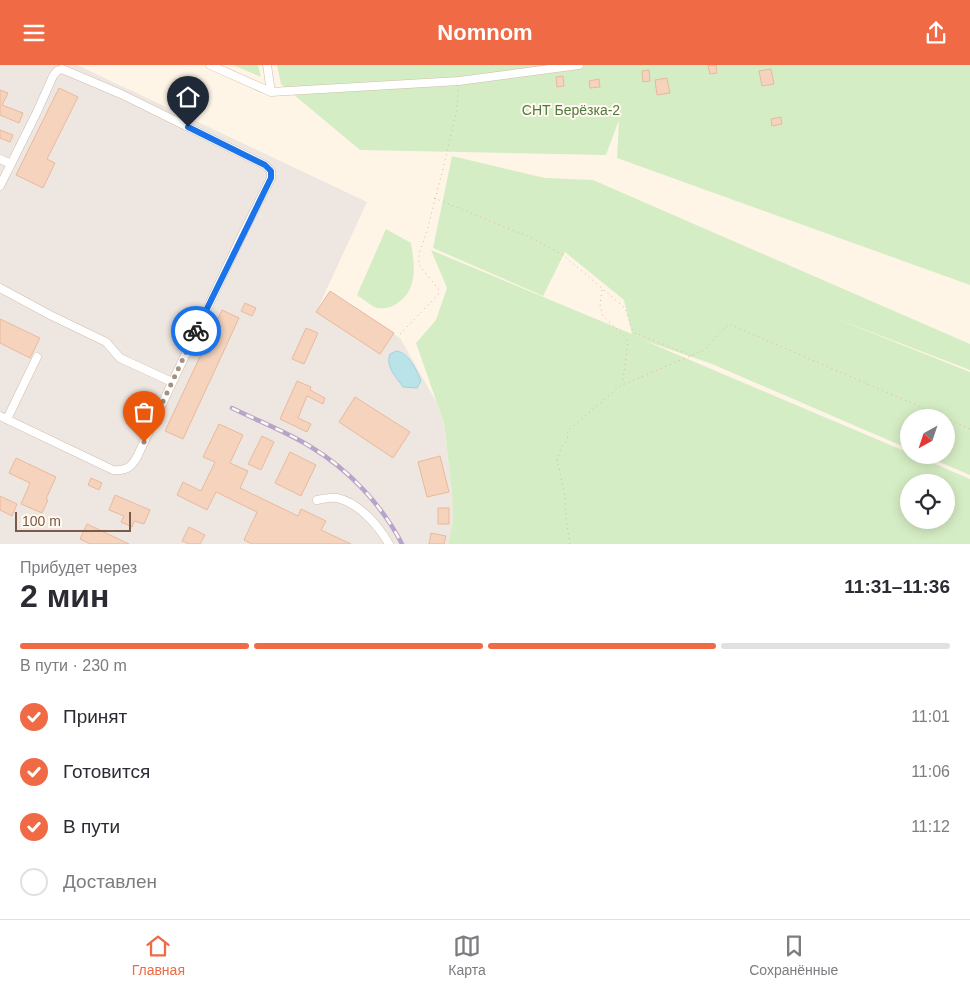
<!DOCTYPE html>
<html lang="ru">
<meta charset="utf-8">
<style>
:root{--surface:#fff;--page:#f7f7f7;--text:#2b2b33;--muted:#7c7c81;--line:#e1e1e2;--accent:#ef6a45}
body{margin:0;font-family:Arial,sans-serif;background:var(--page);color:var(--text);height:100vh;display:flex;flex-direction:column;font-size:19px;white-space:nowrap}
*{box-sizing:border-box;margin:0}
p{font-size:16px;color:var(--muted)}
.icon{flex:none;width:28px;height:28px;fill:none;stroke:currentColor;stroke-width:2;stroke-linecap:round;stroke-linejoin:round}
.map{position:relative;height:479px;overflow:hidden}
.side{display:flex;flex-direction:column;background:var(--surface);flex:1}
.side>*{flex:none}
.needle{width:32px;rotate:220deg}
.tools{position:absolute;left:900px;top:344px;display:grid;gap:10px}
.tools a{display:grid;place-items:center;width:55px;height:55px;border-radius:50%;background:var(--surface);box-shadow:0 2px 12px #0003;font-size:25px}
.scale{position:absolute;left:15px;bottom:12px;width:116px;box-sizing:border-box;padding-left:5px;border:2px solid #7a5a49;border-top:0;font-size:14px;line-height:18px;white-space:nowrap;color:#7a5a49;-webkit-text-stroke:4px #fff9ef;paint-order:stroke}
.pin{position:absolute;display:grid;place-items:center;width:42px;height:42px;color:#fff;margin:-51px -21px;border-radius:50% 50% 50% 0;rotate:-45deg;box-shadow:0 0 5px #0007}
.pin .icon{rotate:45deg}
.courier{position:absolute;display:grid;place-items:center;width:50px;height:50px;margin:-25px;border:4px solid #1a73e8;border-radius:50%;background:#fff;color:#222;box-shadow:0 1px 6px #0007}
.head em{font-style:normal;font-weight:700}
.head div{display:flex;flex-direction:column-reverse}
.head{display:flex;align-items:center;justify-content:space-between;height:85px;padding:0 20px}
h1{font-size:32px;font-weight:700;line-height:38px}
.bar{display:grid;grid-template-columns:repeat(4,1fr);gap:8px 5px;align-content:center;height:60px;padding:0 20px}
.bar i{height:6px;border-radius:4px;background:var(--line)}
.bar .selected{background:var(--accent)}
.bar p{grid-column:span 4}
ol{padding:0 20px;list-style:none}
li{display:flex;align-items:center;gap:15px;height:55px}
li p{margin-inline-start:auto}
li .icon{padding:5px;border-radius:50%;background:var(--accent);color:#fff;stroke-width:4}
li:last-child{color:var(--muted)}
li i{width:28px;height:28px;border:2px solid var(--line);border-radius:50%}
header{display:flex;justify-content:space-between;align-items:center;height:65px;padding:0 20px;background:var(--accent);color:#fff;font-size:22px;font-weight:700}
.dock{display:flex;justify-content:space-around;align-items:center;height:70px;border-top:1px solid var(--line);background:var(--surface);font-size:14px;color:var(--muted)}
.dock a{display:grid;justify-items:center;gap:2px}
.dock .selected{color:var(--accent)}
.map>svg:first-child{display:block}
.industrial{fill:#eee7e1}
.green{fill:#d5edc4;fill-rule:evenodd}
.water{fill:#bae3e9;stroke:#9fd3dc}
.building{fill:#f5d3bd;stroke:#e9b99c}
.lines{fill:none;stroke-linecap:round;stroke-linejoin:round}
.minor-casing{stroke:#d1bcac;stroke-width:9}
.path{stroke:#dbb69f;stroke-width:1;stroke-dasharray:1 4;stroke-linecap:butt}
.minor{stroke:#fff;stroke-width:8}
.rail-casing{stroke:#b8a4ca;stroke-width:4.5}
.rail{stroke:#fff9ef;stroke-width:2.5;stroke-dasharray:8;stroke-linecap:butt}
.done{stroke:#a89080;stroke-width:5;stroke-dasharray:0 9}
.route{stroke:#1a73e8;stroke-width:6}
.labels{text-anchor:middle;stroke-width:4;stroke-linejoin:round;paint-order:stroke}
.park-label{font-size:14px;fill:#507a3d;stroke:#fff9ef}
</style>
<header><svg class="icon" aria-label="menu" viewBox="0 0 24 24"><path d="M4 6h16M4 12h16M4 18h16"/></svg>Nomnom<svg class="icon" aria-label="share" viewBox="0 0 24 24"><path d="M12 15V3M7 8l5-5 5 5M5 13v7h14v-7"/></svg></header>
<div class="map">
<svg width="970" height="479" viewBox="0 0 970 479">
<rect width="100%" height="100%" fill="#fef5e7"/>
<path class="industrial" d="M 0,0 L 77,0 L 367,137 L 318,243 L 330,226 L 400,273 L 437,338 L 444,358 L 452,427 L 453,455 L 448,479 L 0,479 Z"/>
<path class="green" d="M 233,0 L 258,0 L 261,12 Z
M 277,0 L 970,0 L 970,220 L 617,93 L 619,55 L 606,90 L 360,85 L 281,19 Z
M 452,91 L 545,113 L 593,115 L 970,279 L 970,305 L 832,252 L 970,307 L 970,410 L 923,390 L 946,390 L 946,352 L 909,352 L 909,384 L 712,299 L 643,275 L 909,388 L 909,390 L 914,390 L 970,414 L 970,479 L 448,479 L 453,455 L 452,427 L 444,358 L 416,278 L 436,255 L 447,223 L 431,185 L 632,269 L 624,235 L 565,187 L 543,231 L 433,183 ZM 909,418 L 946,418 L 946,455 L 909,455 Z
M 386,164 L 411,178 C 415,201 418,226 396,239 C 390,243 385,244 377,243 C 371,241 363,234 357,230 Z"/>
<path class="water" d="M 396,286 C 409,287 417,306 421,316 L 417,323 L 403,322 C 396,312 385,301 390,289 Z"/>
<path class="building" d="M 708,0 L 716,0 L 717,8 L 710,9 Z
M 771,4 L 774,19 L 762,21 L 759,6 Z
M 649,5 L 650,16 L 643,17 L 642,6 Z
M 563,11 L 564,21 L 557,22 L 556,12 Z
M 667,13 L 670,28 L 657,30 L 655,15 Z
M 599,14 L 600,22 L 590,23 L 589,16 Z
M 59,23 L 78,32 L 47,94 L 55,98 L 43,123 L 16,110 Z
M 0,25 L 8,28 L 2,40 L 23,48 L 19,58 L 0,50 Z
M 781,52 L 782,59 L 772,61 L 771,54 Z
M 0,65 L 13,70 L 10,77 L 0,73 Z
M 330,226 L 394,268 L 380,289 L 316,247 Z
M 245,238 L 256,243 L 252,251 L 241,246 Z
M 222,245 L 239,253 L 183,374 L 165,366 Z
M 0,254 L 40,273 L 30,293 L 0,278 Z
M 306,263 L 318,268 L 304,299 L 292,294 Z
M 297,316 L 311,322 L 310,325 L 325,333 L 323,339 L 307,331 L 298,353 L 311,359 L 307,367 L 280,354 Z
M 355,332 L 410,367 L 393,393 L 339,357 Z
M 219,359 L 243,370 L 230,398 L 248,406 L 240,423 L 298,451 L 301,444 L 326,456 L 321,465 L 351,479 L 252,479 L 244,475 L 257,447 L 216,427 L 207,445 L 177,430 L 183,417 L 201,426 L 215,397 L 203,392 Z
M 262,371 L 274,377 L 261,405 L 248,399 Z
M 290,387 L 316,400 L 301,431 L 275,418 Z
M 440,391 L 449,427 L 427,432 L 418,397 Z
M 16,393 L 56,412 L 46,434 L 48,435 L 42,448 L 21,439 L 30,418 L 9,408 Z
M 91,413 L 102,418 L 99,425 L 88,420 Z
M 115,430 L 150,445 L 144,459 L 134,456 L 132,462 L 121,457 L 124,451 L 109,445 Z
M 0,431 L 17,439 L 12,451 L 0,445 Z
M 438,443 L 449,443 L 449,459 L 438,459 Z
M 87,459 L 129,479 L 90,479 L 80,474 Z
M 189,462 L 205,470 L 200,479 L 189,479 L 182,476 Z
M 431,468 L 446,471 L 444,479 L 429,479 Z"/>
<g class="lines">
<defs>
<path id="minor" d="M 210,0 L 271,27 L 459,16 L 579,0
M 267,0 L 271,27
M 0,94 L 11,99
M 0,121 L 37,47 L 53,11 L 57,6 L 62,4 L 121,29 L 265,100 L 271,106 L 271,113 L 242,170 L 137,392 C 131,403 125,406 113,405 L 0,351
M 0,223 L 50,250 L 106,277 L 120,293 L 172,317
M 7,354 L 37,292
M 317,435 C 323,434 330,432 337,433 C 359,438 378,460 389,479"/>
</defs>
<use href="#minor" class="minor-casing"/>
<path class="path" d="M 434,133 L 532,173 L 563,190 L 625,243 L 633,267 L 692,291
M 602,225 L 600,240 L 603,251 L 626,273 L 628,277 L 623,315 L 626,318
M 400,269 L 438,230 L 439,225 L 419,200 L 419,189 L 427,166 L 443,104 L 457,44 L 458,24
M 946,353 L 970,364
M 570,479 L 566,453 L 565,430 L 557,395 L 561,383 L 567,376 L 568,366 L 620,321 L 704,285 L 729,259 L 944,352"/>
<use href="#minor" class="minor"/>
<defs>
<path id="rail" d="M 232,343 C 258,356 287,367 311,382 C 349,405 382,440 402,479"/>
</defs>
<use href="#rail" class="rail-casing"/>
<use href="#rail" class="rail"/>
</g>
<g class="lines">
<path class="done" d="M 144,377 L 196,266"/>
<path class="route" d="M 188,62 L 265,100 L 271,106 L 271,113 L 196,266"/>
</g>
<g class="labels">
<g class="park-label">
<text x="571" y="50">СНТ Берёзка-2</text>
</g>
</g>
</svg>
<div class="tools">
<a><svg class="needle" viewBox="-14 -14 28 28"><path d="M0-13l5 13h-10z" fill="#e53935"/><path d="M0 13l5-13h-10z" fill="#7c7c81"/></svg></a>
<a><svg class="icon" aria-label="locate" viewBox="0 0 24 24"><circle cx="12" cy="12" r="6"/><path d="M12 2v4M12 18v4M2 12h4M18 12h4"/></svg></a>
</div>
<div class="scale">100 m</div>
<div class="pin" style="left:144px;top:377px;background:#ea580c"><svg class="icon" aria-label="bag" viewBox="0 0 24 24"><path d="M5 8h14l-1 12H6zM9 8a3 3 0 0 1 6 0"/></svg></div>
<div class="pin" style="left:188px;top:62px;background:#1f2937"><svg class="icon" aria-label="home" viewBox="0 0 24 24"><path d="M3 11l9-7 9 7M6 9v11h12V9"/></svg></div>
<div class="courier" style="left:196px;top:266px"><svg class="icon" aria-label="bike" viewBox="0 0 24 24"><circle cx="6" cy="16" r="4"/><circle cx="18" cy="16" r="4"/><path d="M6 16l4-8h5l3 8M10 8l3 8H6M13 5h3"/></svg></div>
</div>
<section class="side">
<div class="head"><div><h1>2 мин</h1><p>Прибудет через</p></div><em>11:31–11:36</em></div>
<div class="bar"><i class="selected"></i><i class="selected"></i><i class="selected"></i><i></i><p>В пути · 230 m</p></div>
<ol>
<li><svg class="icon" aria-label="check" viewBox="0 0 24 24"><path d="M5 12l5 5 9-10"/></svg>Принят<p>11:01</p></li>
<li><svg class="icon" aria-label="check" viewBox="0 0 24 24"><path d="M5 12l5 5 9-10"/></svg>Готовится<p>11:06</p></li>
<li><svg class="icon" aria-label="check" viewBox="0 0 24 24"><path d="M5 12l5 5 9-10"/></svg>В пути<p>11:12</p></li>
<li><i></i>Доставлен</li>
</ol>
</section>
<nav class="dock">
<a class="selected"><svg class="icon" aria-label="home" viewBox="0 0 24 24"><path d="M3 11l9-7 9 7M6 9v11h12V9"/></svg>Главная</a>
<a><svg class="icon" aria-label="map" viewBox="0 0 24 24"><path d="M3 6l6-2 6 2 6-2v14l-6 2-6-2-6 2zM9 4v14M15 6v14"/></svg>Карта</a>
<a><svg class="icon" aria-label="saved" viewBox="0 0 24 24"><path d="M7 4h10v16l-5-4-5 4z"/></svg>Сохранённые</a>
</nav>
